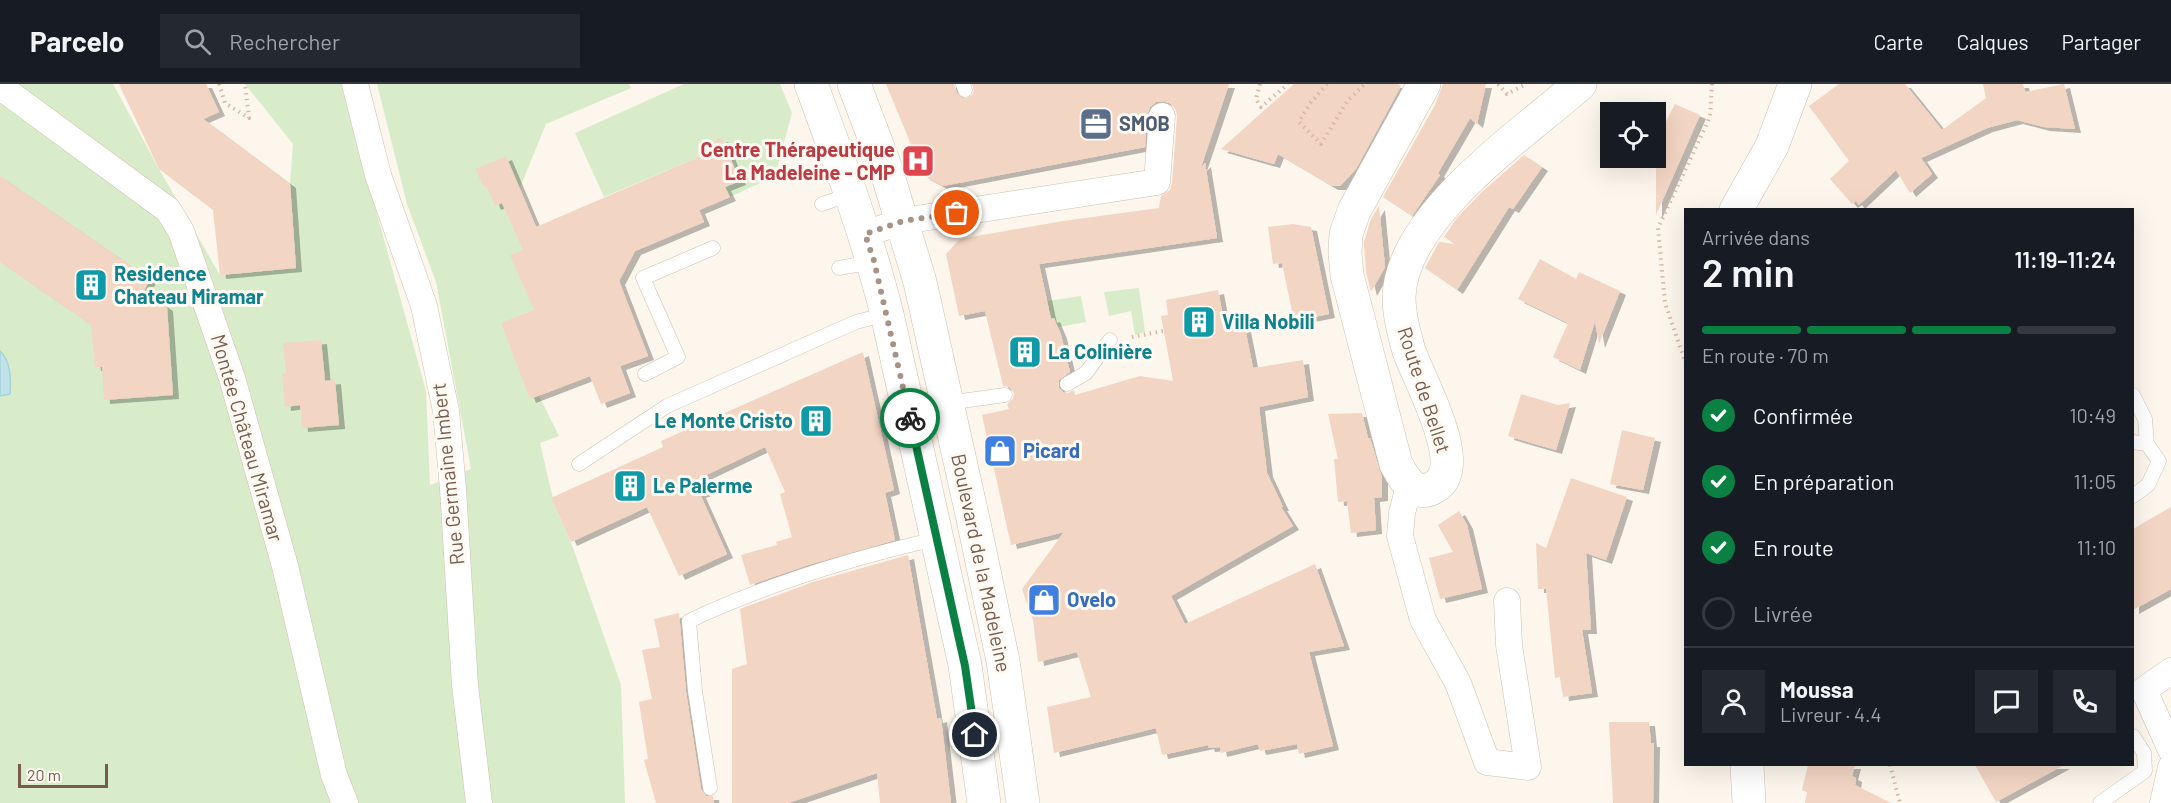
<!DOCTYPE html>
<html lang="fr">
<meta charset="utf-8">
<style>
:root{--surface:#171b24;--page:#242831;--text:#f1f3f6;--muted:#9ea1a6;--line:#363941;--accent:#0b8043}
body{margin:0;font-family:Barlow,sans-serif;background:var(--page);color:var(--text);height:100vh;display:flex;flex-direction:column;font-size:22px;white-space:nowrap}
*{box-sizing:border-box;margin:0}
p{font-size:20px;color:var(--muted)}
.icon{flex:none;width:33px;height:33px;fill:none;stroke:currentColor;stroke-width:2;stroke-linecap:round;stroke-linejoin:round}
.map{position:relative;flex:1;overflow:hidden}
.sheet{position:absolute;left:1684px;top:124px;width:450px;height:558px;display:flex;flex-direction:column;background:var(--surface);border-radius:0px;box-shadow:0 6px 24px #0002}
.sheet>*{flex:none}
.tools{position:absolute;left:1600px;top:18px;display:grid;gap:12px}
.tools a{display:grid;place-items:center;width:66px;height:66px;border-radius:0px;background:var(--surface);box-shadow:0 6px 24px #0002;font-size:30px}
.scale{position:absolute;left:18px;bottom:15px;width:90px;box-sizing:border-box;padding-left:6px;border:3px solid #7a5c4d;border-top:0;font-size:16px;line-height:21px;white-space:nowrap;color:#7a5c4d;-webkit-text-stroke:4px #fffaf3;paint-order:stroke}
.pin{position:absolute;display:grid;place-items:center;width:51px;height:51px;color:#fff;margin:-26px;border:3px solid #fff;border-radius:50%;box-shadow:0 2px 6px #0007}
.courier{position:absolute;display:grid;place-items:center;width:60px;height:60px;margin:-30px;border:4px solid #0b8043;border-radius:50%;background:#fff;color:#222;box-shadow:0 2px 8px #0007}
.head em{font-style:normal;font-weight:600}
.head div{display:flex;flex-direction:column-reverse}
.head{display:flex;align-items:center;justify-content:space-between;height:102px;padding:0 18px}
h1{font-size:39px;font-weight:600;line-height:45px}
.bar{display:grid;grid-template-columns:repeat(4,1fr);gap:9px 6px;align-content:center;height:72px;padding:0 18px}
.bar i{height:8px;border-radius:4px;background:var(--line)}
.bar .current{background:var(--accent)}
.bar p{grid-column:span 4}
.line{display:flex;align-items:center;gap:15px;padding:0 18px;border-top:2px solid var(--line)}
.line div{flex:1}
.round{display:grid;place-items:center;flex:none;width:63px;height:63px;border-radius:0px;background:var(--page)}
ol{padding:0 18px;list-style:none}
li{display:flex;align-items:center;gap:18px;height:66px}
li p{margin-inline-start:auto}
li .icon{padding:6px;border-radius:50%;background:var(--accent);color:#fff;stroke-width:4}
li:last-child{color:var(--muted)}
li i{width:33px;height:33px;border:3px solid var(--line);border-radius:50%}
header{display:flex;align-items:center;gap:36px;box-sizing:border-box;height:84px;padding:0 30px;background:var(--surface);border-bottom:2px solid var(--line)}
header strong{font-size:28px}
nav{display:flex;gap:33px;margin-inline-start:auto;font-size:21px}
.search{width:420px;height:54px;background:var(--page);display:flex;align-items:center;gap:15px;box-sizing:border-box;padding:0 21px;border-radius:0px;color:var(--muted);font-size:22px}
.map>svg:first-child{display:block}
.green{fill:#d8ecc9}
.water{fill:#bfe3e8;stroke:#a5d3da;stroke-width:1.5}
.building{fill:#f3d5c3;filter:url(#shadow)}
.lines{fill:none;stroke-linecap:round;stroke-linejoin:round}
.service-casing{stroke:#d1beb0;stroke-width:15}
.minor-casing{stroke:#d1beb0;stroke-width:27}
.tertiary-casing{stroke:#d1beb0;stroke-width:34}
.path{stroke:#d9b8a5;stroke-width:4;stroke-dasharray:1.5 4.5;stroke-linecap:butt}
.service{stroke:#fff;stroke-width:14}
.minor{stroke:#fff;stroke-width:26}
.tertiary{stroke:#fff;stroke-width:33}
.done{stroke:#a89285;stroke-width:6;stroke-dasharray:0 10.8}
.route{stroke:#0b8043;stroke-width:8}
.labels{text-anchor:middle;stroke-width:6;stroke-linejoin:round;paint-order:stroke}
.service-label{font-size:20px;font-weight:bold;fill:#4e5e75;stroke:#fffaf3;text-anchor:start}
.health-label{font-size:20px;font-weight:bold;fill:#be3a42;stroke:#fffaf3;text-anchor:end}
.culture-label{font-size:20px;font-weight:bold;fill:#0d838f;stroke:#fffaf3;text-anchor:start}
.street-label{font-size:20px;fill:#7a5c4d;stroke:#fffaf3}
.shop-label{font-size:20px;font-weight:bold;fill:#366cbe;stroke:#fffaf3;text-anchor:start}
</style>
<header>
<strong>Parcelo</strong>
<div class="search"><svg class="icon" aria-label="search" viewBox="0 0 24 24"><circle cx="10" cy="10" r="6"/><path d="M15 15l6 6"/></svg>Rechercher</div>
<nav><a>Carte</a><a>Calques</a><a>Partager</a></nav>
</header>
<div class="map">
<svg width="2171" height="719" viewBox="0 0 2171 719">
<defs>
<filter id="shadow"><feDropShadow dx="6" dy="4" stdDeviation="0" flood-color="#0004"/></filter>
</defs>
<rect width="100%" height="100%" fill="#fdf6ec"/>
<path class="green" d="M 0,0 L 113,0 L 159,85 L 220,191 L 296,184 L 290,100 L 293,60 L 245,0 L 341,0 L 426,307 L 430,401 L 471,385 L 436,198 L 407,120 L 377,0 L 629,0 L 631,4 L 546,40 L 508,133 L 553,173 L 570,234 L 510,254 L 559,352 L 540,359 L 555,423 L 571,458 L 621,601 L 625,719 L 0,719 Z
M 684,0 L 780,0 L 792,29 L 775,92 L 730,113 L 725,103 L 748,94 L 745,84 L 735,86 L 698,63 L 701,72 L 604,113 L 575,49 Z
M 1139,204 L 1145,248 L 1135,251 L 1131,227 L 1109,232 L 1104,208 Z
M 1081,212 L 1086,238 L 1053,244 L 1047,217 Z"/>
<path class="water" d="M 0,267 C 11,277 11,295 10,310 L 0,312 Z"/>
<path class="building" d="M 119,0 L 206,0 L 219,28 L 203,35 L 290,100 L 296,184 L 220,191 L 213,126 L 159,85 Z
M 886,0 L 954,0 L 957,9 L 964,15 L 972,11 L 974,7 L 972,0 L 1229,0 L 1201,83 L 1205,79 L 1217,154 L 1039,180 L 1051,235 L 1054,234 L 1061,251 L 1070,288 L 1059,296 L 1059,304 L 1063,308 L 1068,309 L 1074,306 L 1075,311 L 1140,292 L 1173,297 L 1161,232 L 1168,231 L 1166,216 L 1218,206 L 1222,227 L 1227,227 L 1231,247 L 1245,244 L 1253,284 L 1303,276 L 1308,313 L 1259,323 L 1267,389 L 1283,423 L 1281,423 L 1293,442 L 1171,512 L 1185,540 L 1315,480 L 1344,562 L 1309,568 L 1333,662 L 1299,670 L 1297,660 L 1260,667 L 1258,660 L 1221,669 L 1220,663 L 1209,664 L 1208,661 L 1162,671 L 1156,644 L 1054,669 L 1047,623 L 1091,613 L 1077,568 L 1038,578 L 1033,536 L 1022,505 L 1064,448 L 1011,461 L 982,331 L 1009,325 L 1007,320 L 1013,315 L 1014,309 L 1009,303 L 1003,302 L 985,227 L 959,232 L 946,170 L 960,155 L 1063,137 L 1159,124 L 1161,112 L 1170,106 L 1172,99 L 1177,33 L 1176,26 L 1171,20 L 1164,17 L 1156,18 L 1150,23 L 1147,31 L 1145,63 L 943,102 L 924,92 Z
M 1294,0 L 1398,0 L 1401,2 L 1356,85 L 1340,102 L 1332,102 L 1278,70 L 1274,80 L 1221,65 Z
M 1443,0 L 1486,0 L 1477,40 L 1470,34 L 1438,89 L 1440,91 L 1412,132 L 1383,113 L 1435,21 Z
M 1839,0 L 1905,0 L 1942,46 L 1986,14 L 1983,0 L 2023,0 L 2025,8 L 2064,0 L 2075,45 L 2044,43 L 2017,36 L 1987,44 L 1921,74 L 1932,90 L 1910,109 L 1896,86 L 1859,121 L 1856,117 L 1852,120 L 1830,95 L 1849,77 L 1809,22 Z
M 1675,20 L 1700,31 L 1656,131 L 1656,57 Z
M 722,54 L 740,97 L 725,103 L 730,113 L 699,126 L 704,138 L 635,167 L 619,197 L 648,272 L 620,282 L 630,309 L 601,320 L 590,292 L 530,315 L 501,239 L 534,226 L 510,171 L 523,166 L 502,119 L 495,122 L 487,103 L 484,103 L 475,85 L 506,72 L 536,143 L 701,72 L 698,63 Z
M 1524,71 L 1542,83 L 1513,125 L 1509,123 L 1457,206 L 1425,184 L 1439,158 L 1456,160 L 1444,153 L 1456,135 L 1482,108 Z
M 0,92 L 150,195 L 144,207 L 167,223 L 173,311 L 104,316 L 102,283 L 95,283 L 91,241 L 0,178 Z
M 1379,122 L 1385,183 L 1371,208 L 1366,188 L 1364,158 L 1371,135 Z
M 1293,140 L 1311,143 L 1329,230 L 1294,237 L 1282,179 L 1273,180 L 1268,143 Z
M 1540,175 L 1576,195 L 1579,188 L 1620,207 L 1599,260 L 1595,237 L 1580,286 L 1553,273 L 1568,239 L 1518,215 Z
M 321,256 L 325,297 L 335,296 L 339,341 L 302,344 L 300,321 L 285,323 L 282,290 L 286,289 L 283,259 Z
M 863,268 L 894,406 L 885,409 L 895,456 L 808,481 L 750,501 L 741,471 L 777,461 L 776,458 L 792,453 L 780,410 L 785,408 L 765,363 L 702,393 L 708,407 L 700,410 L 727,470 L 679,492 L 647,423 L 571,458 L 551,414 L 663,363 L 661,357 Z
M 1521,310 L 1558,321 L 1570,319 L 1556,366 L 1508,352 Z
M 1362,329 L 1368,354 L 1370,354 L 1382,394 L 1382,413 L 1374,414 L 1376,446 L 1351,449 L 1347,417 L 1338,418 L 1334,375 L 1338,375 L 1328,330 Z
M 1622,346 L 1655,354 L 1643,406 L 1610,400 Z
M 1571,394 L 1627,413 L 1606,476 L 1586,469 L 1591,546 L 1582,546 L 1592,609 L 1563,613 L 1560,593 L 1555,594 L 1546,505 L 1538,505 L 1536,459 L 1546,464 Z
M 2171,423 L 2171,505 L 2133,526 L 2133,445 Z
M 1459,427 L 1467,441 L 1482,505 L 1440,515 L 1429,474 L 1453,468 L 1438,441 Z
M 908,471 L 937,635 L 941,634 L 951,719 L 880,719 L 877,689 L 788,719 L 732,719 L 732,585 L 747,580 L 740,525 L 813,498 Z
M 679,529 L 686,608 L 701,705 L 706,712 L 713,712 L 714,719 L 656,719 L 644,676 L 648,675 L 639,618 L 652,615 L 642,566 L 660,563 L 654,535 Z
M 1609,638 L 1649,638 L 1651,659 L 1654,659 L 1653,719 L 1613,719 Z
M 1808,681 L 1855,681 L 1852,692 L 1856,694 L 1855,701 L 1891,719 L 1805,719 L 1807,708 L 1802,706 Z
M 1975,681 L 2064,681 L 1996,718 Z"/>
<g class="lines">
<defs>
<path id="service" d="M 963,0 L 965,6
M 822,120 L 851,110
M 839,184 L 872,178
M 645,290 L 678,273 L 643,194 L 713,164
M 1067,300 L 1086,289 L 1110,256
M 2133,311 L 2145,335 L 2147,360
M 947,319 L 1005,311
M 2133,358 L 2147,360 L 2159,377 L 2148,401 L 2133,412
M 579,380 L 667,322 L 856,238 L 887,230
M 710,704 L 695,607 L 689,537 C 768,500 852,474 936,455
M 2100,719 L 2145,687 L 2144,669 L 2133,652"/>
<path id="minor" d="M 355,0 L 378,91 L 424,222 L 446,327 L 453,405 L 465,601 L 479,719
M 0,6 L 6,7 L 168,126 L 181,147 L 232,294 L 285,482 L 334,691 L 345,719
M 865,150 L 903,137 L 1157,98 L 1162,32
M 1409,402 L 1402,429 L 1400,452 L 1423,536 L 1458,599 L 1487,678 L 1528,683 L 1509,561 L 1507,517
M 2171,587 L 2144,606 L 2171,666
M 2163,719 L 2171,683"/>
<path id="tertiary" d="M 811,0 C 839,76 867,151 887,230 L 965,581 L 984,719
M 854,0 L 885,82 L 920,198 L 973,435 L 1003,577 L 1023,719
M 1424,0 L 1354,127 L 1346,150 L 1345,169 L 1347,191 L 1396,380 C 1404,395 1415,416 1436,402 C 1468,380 1418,294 1409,267 C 1404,250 1399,231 1399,213 C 1401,132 1523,50 1580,0
M 1736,126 L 1772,62 L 1795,0
M 1747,681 L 1749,719"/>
</defs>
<use href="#service" class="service-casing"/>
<use href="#minor" class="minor-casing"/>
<use href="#tertiary" class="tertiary-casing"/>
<path class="path" d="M 219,0 L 225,19 L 249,34 L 245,0
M 1260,0 L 1256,15 L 1261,23 L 1288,0
M 1327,0 L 1311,18 L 1299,38 L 1321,60 L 1348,16 L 1365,0
M 1498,0 L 1507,10 L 1526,0
M 1132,253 L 1163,247
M 1686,280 L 1665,219 L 1658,144 L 1710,33 L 1712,0
M 1890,681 L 1900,719"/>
<use href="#service" class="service"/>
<use href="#minor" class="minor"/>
<use href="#tertiary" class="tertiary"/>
</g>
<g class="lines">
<path class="done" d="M 910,334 L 874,177 L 865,150 L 903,137 L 957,129"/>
<path class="route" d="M 910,334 L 965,582 L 975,651"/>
</g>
<defs>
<symbol id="office-square" viewBox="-11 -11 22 22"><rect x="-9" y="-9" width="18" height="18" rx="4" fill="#5c6f8a" stroke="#fffaf3"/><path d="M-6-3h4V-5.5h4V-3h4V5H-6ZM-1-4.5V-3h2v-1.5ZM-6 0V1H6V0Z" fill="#fff"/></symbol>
<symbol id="hospital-square" viewBox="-11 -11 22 22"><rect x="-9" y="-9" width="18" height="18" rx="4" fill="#e0444e" stroke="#fffaf3"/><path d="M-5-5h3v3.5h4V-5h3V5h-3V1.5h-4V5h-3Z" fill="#fff"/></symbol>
<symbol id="building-square" viewBox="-11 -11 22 22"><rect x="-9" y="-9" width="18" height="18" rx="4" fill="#0f9aa8" stroke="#fffaf3"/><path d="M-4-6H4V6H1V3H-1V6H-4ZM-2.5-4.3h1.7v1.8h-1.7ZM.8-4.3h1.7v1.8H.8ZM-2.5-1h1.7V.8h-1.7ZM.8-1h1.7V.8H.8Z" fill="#fff"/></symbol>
<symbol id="shop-square" viewBox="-11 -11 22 22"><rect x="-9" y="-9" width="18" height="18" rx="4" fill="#3f7fe0" stroke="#fffaf3"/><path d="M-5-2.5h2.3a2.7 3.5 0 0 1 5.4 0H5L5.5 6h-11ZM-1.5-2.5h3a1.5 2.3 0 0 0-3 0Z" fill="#fff"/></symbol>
</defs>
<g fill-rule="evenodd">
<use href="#office-square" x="1077" y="21" width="38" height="38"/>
<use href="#hospital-square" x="899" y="58" width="38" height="38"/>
<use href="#building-square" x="72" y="182" width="38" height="38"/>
<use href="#building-square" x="1180" y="219" width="38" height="38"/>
<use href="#building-square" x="1006" y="249" width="38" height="38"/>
<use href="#building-square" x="797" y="318" width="38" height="38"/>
<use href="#shop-square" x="981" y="348" width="38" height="38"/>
<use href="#building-square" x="611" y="383" width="38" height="38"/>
<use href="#shop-square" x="1025" y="497" width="38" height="38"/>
</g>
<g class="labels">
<g class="service-label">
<text x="1119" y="47">SMOB</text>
</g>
<g class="health-label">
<text x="895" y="73">Centre Thérapeutique<tspan x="895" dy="23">La Madeleine - CMP</tspan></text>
</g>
<g class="culture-label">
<text x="114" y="197">Residence<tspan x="114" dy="23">Chateau Miramar</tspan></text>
<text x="1222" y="245">Villa Nobili</text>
<text x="1048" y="275">La Colinière</text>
<text x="793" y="344" text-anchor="end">Le Monte Cristo</text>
<text x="653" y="409">Le Palerme</text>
</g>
<g class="street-label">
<text transform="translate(1424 306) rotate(72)" y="7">Route de Bellet</text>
<text transform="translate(247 354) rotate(74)" y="7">Montée Château Miramar</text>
<text transform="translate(448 390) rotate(-96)" y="7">Rue Germaine Imbert</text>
<text transform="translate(981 479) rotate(78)" y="7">Boulevard de la Madeleine</text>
</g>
<g class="shop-label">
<text x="1023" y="374">Picard</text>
<text x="1067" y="523">Ovelo</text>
</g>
</g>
</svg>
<div class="tools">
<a><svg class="icon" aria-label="locate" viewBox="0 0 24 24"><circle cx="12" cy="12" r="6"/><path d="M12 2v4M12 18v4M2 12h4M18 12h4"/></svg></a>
</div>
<div class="scale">20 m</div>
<div class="pin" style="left:957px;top:129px;background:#ea580c"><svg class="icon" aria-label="bag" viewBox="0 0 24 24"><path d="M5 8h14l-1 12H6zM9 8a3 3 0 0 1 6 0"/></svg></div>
<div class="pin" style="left:975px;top:651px;background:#1f2937"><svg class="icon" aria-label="home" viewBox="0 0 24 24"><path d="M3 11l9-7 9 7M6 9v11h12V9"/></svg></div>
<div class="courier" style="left:910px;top:334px"><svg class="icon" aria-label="bike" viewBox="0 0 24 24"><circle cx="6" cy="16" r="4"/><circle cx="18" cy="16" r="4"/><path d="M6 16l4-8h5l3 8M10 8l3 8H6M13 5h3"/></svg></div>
<section class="sheet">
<div class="head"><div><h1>2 min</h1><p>Arrivée dans</p></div><em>11:19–11:24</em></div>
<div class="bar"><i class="current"></i><i class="current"></i><i class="current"></i><i></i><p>En route · 70 m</p></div>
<ol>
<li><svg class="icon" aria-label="check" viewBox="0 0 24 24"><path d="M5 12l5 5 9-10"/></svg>Confirmée<p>10:49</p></li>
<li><svg class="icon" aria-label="check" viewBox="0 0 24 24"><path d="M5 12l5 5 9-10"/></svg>En préparation<p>11:05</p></li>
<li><svg class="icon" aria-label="check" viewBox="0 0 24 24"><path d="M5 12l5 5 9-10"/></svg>En route<p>11:10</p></li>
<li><i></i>Livrée</li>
</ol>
<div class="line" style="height:108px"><a class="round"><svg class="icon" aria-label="person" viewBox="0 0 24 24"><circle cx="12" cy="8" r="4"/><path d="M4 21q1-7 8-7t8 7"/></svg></a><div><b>Moussa</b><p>Livreur · 4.4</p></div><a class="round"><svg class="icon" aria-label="chat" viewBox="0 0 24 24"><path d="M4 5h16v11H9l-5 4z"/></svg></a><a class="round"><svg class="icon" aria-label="phone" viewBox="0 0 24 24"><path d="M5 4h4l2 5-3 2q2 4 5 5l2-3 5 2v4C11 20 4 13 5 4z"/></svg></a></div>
</section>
</div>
